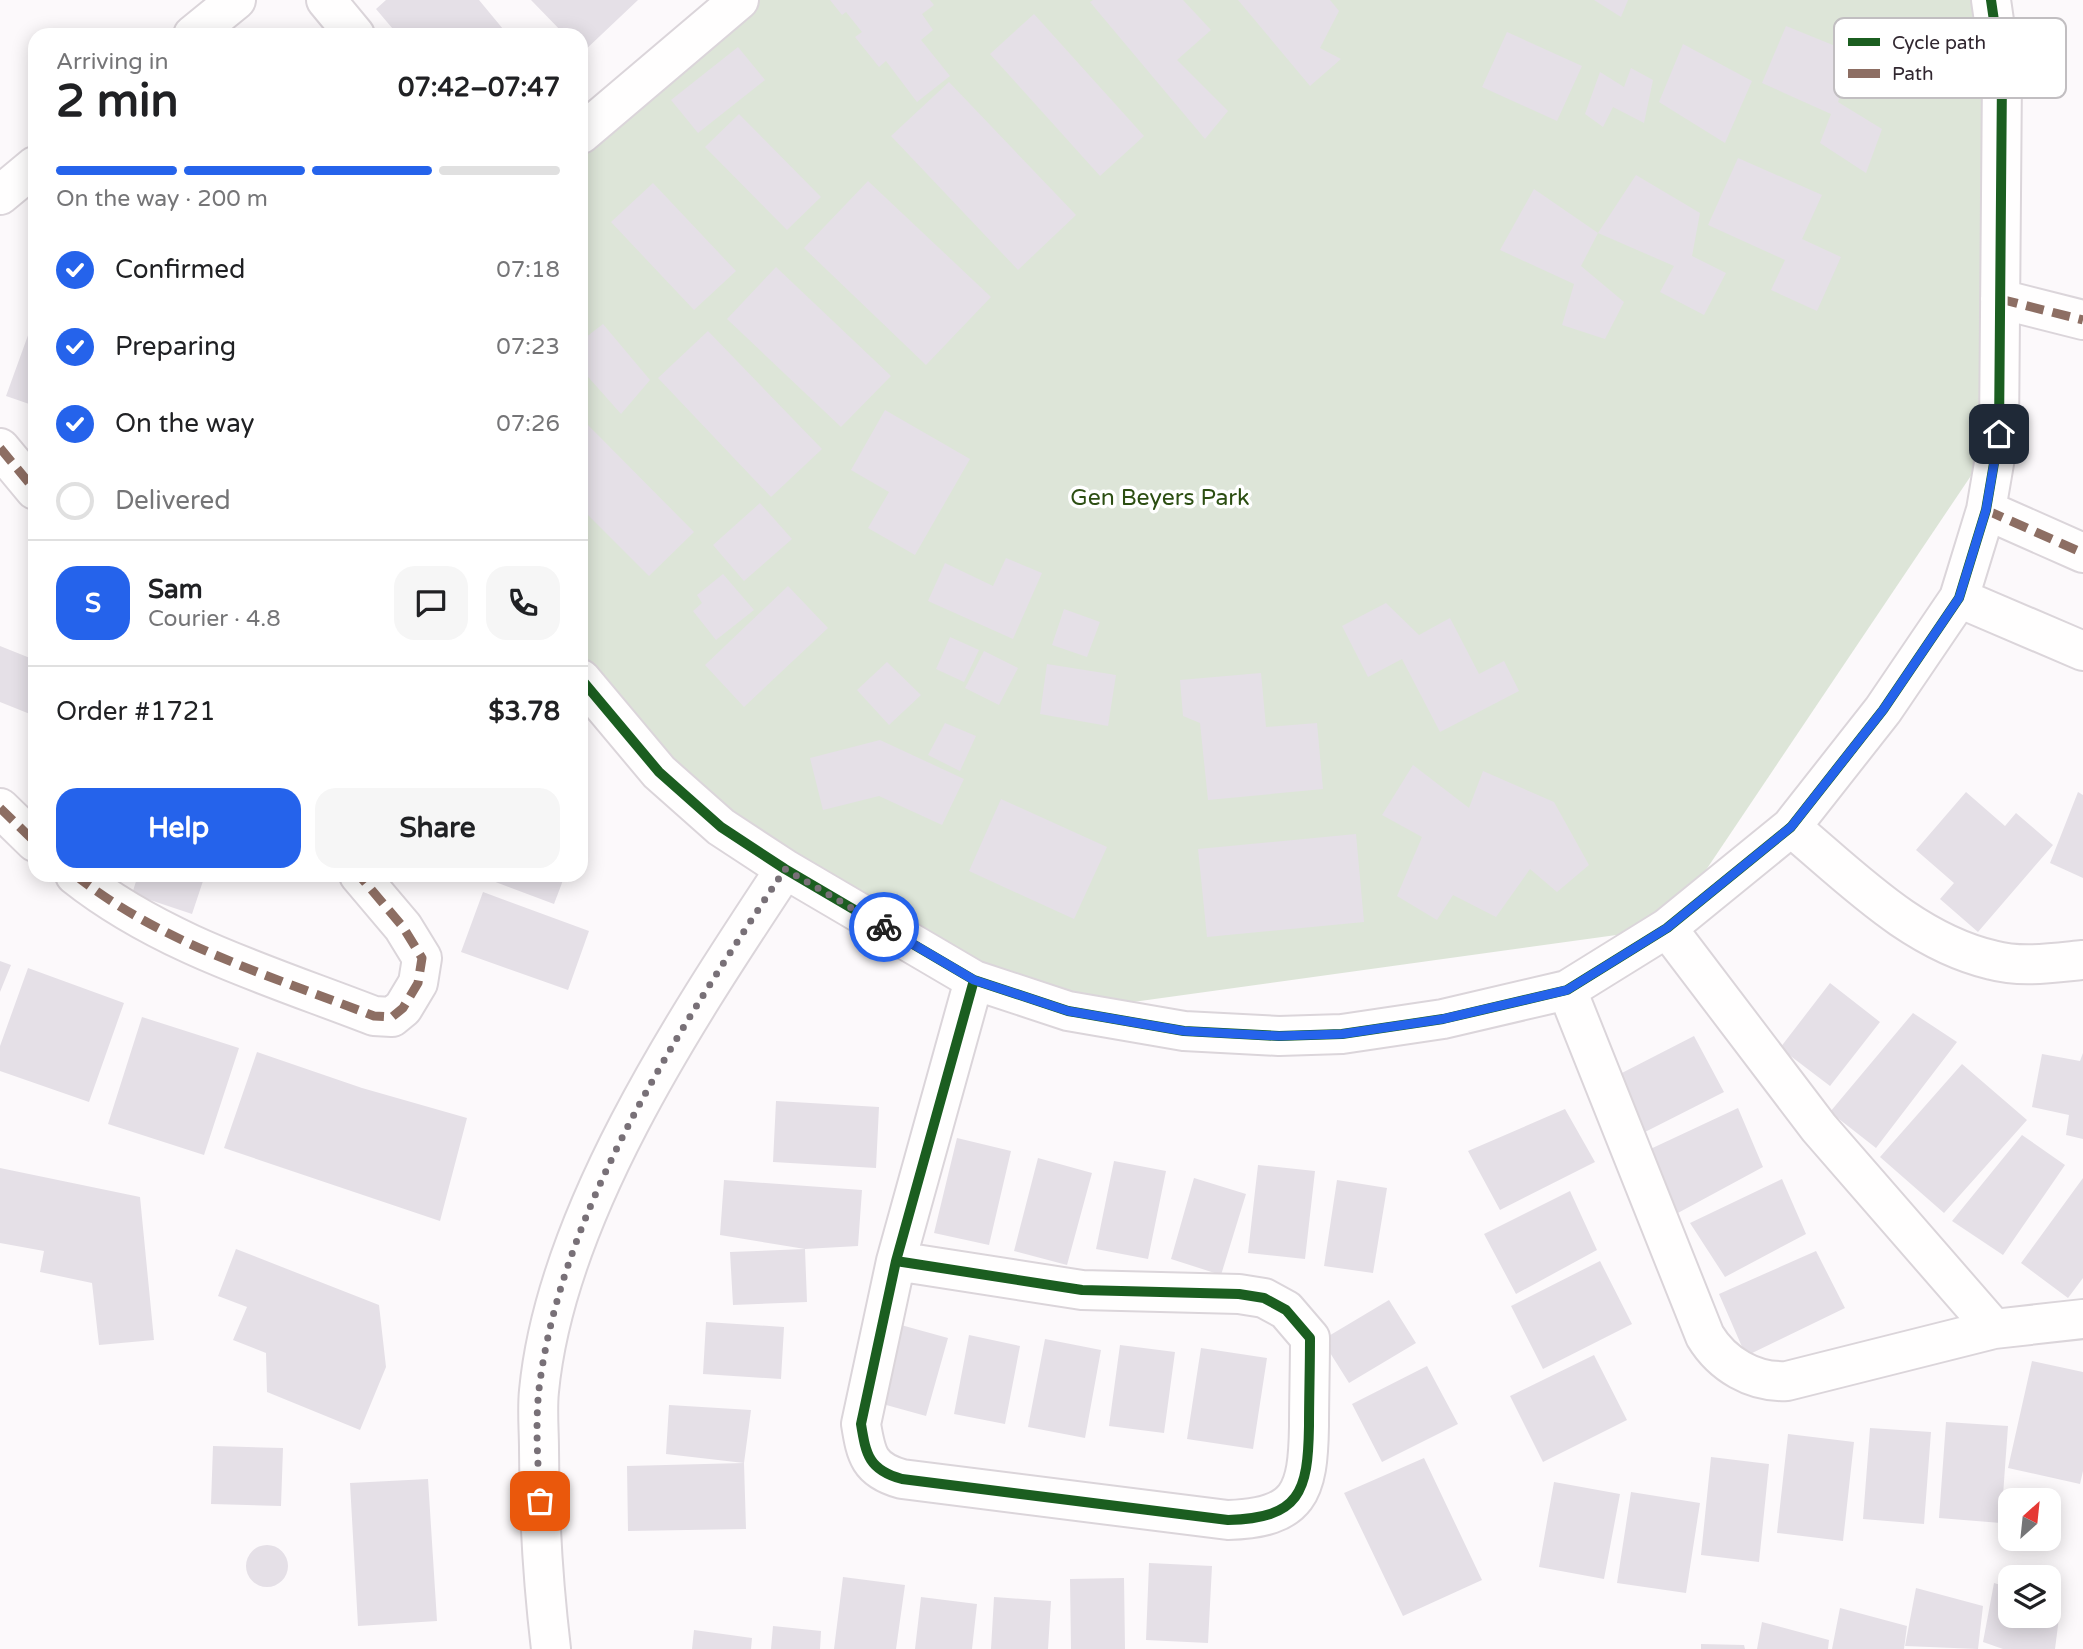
<!DOCTYPE html>
<meta charset="utf-8">
<style>
:root{--surface:#fff;--page:#f6f6f6;--text:#202124;--muted:#757577;--line:#e0e0e0;--accent:#2563eb}
body{margin:0;font-family:"Varela Round",sans-serif;background:var(--page);color:var(--text);height:100vh;display:flex;flex-direction:column;font-size:26px;white-space:nowrap}
*{box-sizing:border-box;margin:0}
p{font-size:23px;color:var(--muted)}
.icon{flex:none;width:38px;height:38px;fill:none;stroke:currentColor;stroke-width:2;stroke-linecap:round;stroke-linejoin:round}
.map{position:relative;flex:1;overflow:hidden}
.sheet{position:absolute;left:28px;top:28px;width:560px;height:854px;display:flex;flex-direction:column;background:var(--surface);border-radius:21px;box-shadow:0 4px 18px #0003}
.sheet>*{flex:none}
.needle{width:46px;rotate:27deg}
.tools{position:absolute;left:1998px;top:1488px;display:grid;gap:14px}
.tools a{display:grid;place-items:center;width:63px;height:63px;border-radius:14px;background:var(--surface);box-shadow:0 4px 18px #0003;font-size:35px}
.pin{position:absolute;display:grid;place-items:center;width:60px;height:60px;color:#fff;margin:-30px;border-radius:14px;box-shadow:0 4px 10px #0006}
.courier{position:absolute;display:grid;place-items:center;width:70px;height:70px;margin:-35px;border:5px solid #2563eb;border-radius:50%;background:#fff;color:#222;box-shadow:0 2px 9px #0007}
.summary em{font-style:normal;font-weight:700}
.summary div{display:flex;flex-direction:column-reverse}
.summary{display:flex;align-items:center;justify-content:space-between;height:119px;padding:0 28px}
h1{font-size:46px;font-weight:700;line-height:52px}
.bar{display:grid;grid-template-columns:repeat(4,1fr);gap:10px 7px;align-content:center;height:84px;padding:0 28px}
.bar i{height:9px;border-radius:5px;background:var(--line)}
.bar .current{background:var(--accent)}
.bar p{grid-column:span 4}
.line{display:flex;align-items:center;gap:18px;padding:0 28px;border-top:2px solid var(--line)}
.line div{flex:1}
.round{display:grid;place-items:center;flex:none;width:74px;height:74px;border-radius:21px;background:var(--page)}
ol{padding:0 28px;list-style:none}
li{display:flex;align-items:center;gap:21px;height:77px}
li p{margin-inline-start:auto}
li .icon{padding:7px;border-radius:50%;background:var(--accent);color:#fff;stroke-width:4}
li:last-child{color:var(--muted)}
li i{width:38px;height:38px;border:4px solid var(--line);border-radius:50%}
.primary-button{display:flex;gap:14px;margin-top:auto;padding:14px 28px}
.primary-button a{flex:1;height:80px;border-radius:21px;background:var(--accent);color:#fff;font-size:28px;font-weight:700;line-height:80px;text-align:center}
.primary-button a+a{background:var(--page);color:var(--text)}
.map>svg:first-child{display:block}
.green{fill:#dde5d8}
.building{fill:#e5e0e7}
.lines{fill:none;stroke-linecap:round;stroke-linejoin:round}
.street-casing{stroke:#dbd5da;stroke-width:42}
.street{stroke:#fffefe;stroke-width:38}
.quiet{stroke:#8d6e63;stroke-width:9;stroke-dasharray:18 9;stroke-linecap:butt}
.cycleway-casing{stroke:#fff;stroke-width:15}
.cycleway{stroke:#1b5e20;stroke-width:10}
.done{stroke:#787077;stroke-width:7;stroke-dasharray:0 12.6}
.route{stroke:#2563eb;stroke-width:9}
.labels{text-anchor:middle;stroke-width:7;stroke-linejoin:round;paint-order:stroke}
.park-label{font-size:23px;fill:#2c4e12;stroke:#fff}
.key{fill:#fff;stroke:#c1bec1;stroke-width:2}
.key-label{font-size:19px;fill:#312730}
</style>
<div class="map">
<svg width="2083" height="1649" viewBox="0 0 2083 1649">
<rect width="100%" height="100%" fill="#fcf9fb"/>
<path class="green" d="M 738,0 L 1990,0 L 1999,434 L 1667,928 L 1068,1011 L 721,827 L 581,672 L 581,131 Z"/>
<path class="building" d="M 386,0 L 479,0 L 508,35 L 398,35 L 376,9 Z
M 531,0 L 638,0 L 582,53 L 581,35 L 565,35 Z
M 830,0 L 930,0 L 934,5 L 922,14 L 933,30 L 921,40 L 950,76 L 917,102 L 886,61 L 879,67 L 855,37 L 862,32 L 846,12 L 842,15 Z
M 1093,0 L 1183,0 L 1211,30 L 1177,60 L 1228,111 L 1205,139 L 1090,2 Z
M 1238,0 L 1330,0 L 1339,11 L 1320,48 L 1341,59 L 1310,86 Z
M 1594,0 L 1628,0 L 1621,17 Z
M 1034,14 L 1144,136 L 1100,176 L 990,54 Z
M 1786,26 L 1855,54 L 1838,102 L 1882,129 L 1866,173 L 1820,143 L 1831,114 L 1762,83 Z
M 1507,32 L 1582,66 L 1557,121 L 1482,87 Z
M 1683,44 L 1752,81 L 1725,143 L 1659,102 Z
M 738,47 L 765,80 L 698,133 L 671,100 Z
M 1631,68 L 1653,80 L 1644,123 L 1613,107 L 1603,127 L 1585,114 L 1600,72 L 1624,87 Z
M 949,82 L 1076,215 L 1018,270 L 891,136 Z
M 739,114 L 821,197 L 787,230 L 705,147 Z
M 1738,158 L 1822,195 L 1802,239 L 1841,257 L 1817,311 L 1771,290 L 1785,260 L 1708,225 Z
M 1636,175 L 1700,213 L 1692,256 L 1726,273 L 1704,315 L 1660,292 L 1674,266 L 1598,233 Z
M 868,181 L 991,297 L 926,365 L 804,248 Z
M 653,183 L 736,271 L 694,310 L 611,222 Z
M 1534,189 L 1598,233 L 1581,266 L 1624,302 L 1605,339 L 1562,325 L 1574,284 L 1500,250 Z
M 776,267 L 891,376 L 841,427 L 727,319 Z
M 35,316 L 35,406 L 6,396 Z
M 603,324 L 650,380 L 621,414 L 581,369 L 581,341 Z
M 708,331 L 822,449 L 771,497 L 658,378 Z
M 885,410 L 970,459 L 915,555 L 868,528 L 889,492 L 851,470 Z
M 587,424 L 694,532 L 649,576 L 581,508 L 581,429 Z
M 760,503 L 792,539 L 744,581 L 713,545 Z
M 1006,558 L 1042,573 L 1013,639 L 928,601 L 945,563 L 993,586 Z
M 723,574 L 754,610 L 716,640 L 693,611 L 702,603 L 697,595 Z
M 788,586 L 828,628 L 744,707 L 705,665 Z
M 1386,603 L 1419,635 L 1450,618 L 1479,674 L 1504,661 L 1519,691 L 1440,732 L 1402,659 L 1368,677 L 1342,626 Z
M 1064,609 L 1100,622 L 1087,657 L 1052,645 Z
M 950,637 L 979,650 L 964,682 L 936,669 Z
M 0,646 L 35,660 L 35,716 L 0,702 Z
M 984,651 L 1018,668 L 999,705 L 965,688 Z
M 887,662 L 921,695 L 889,725 L 857,690 Z
M 1047,664 L 1116,675 L 1108,726 L 1040,714 Z
M 1261,673 L 1266,727 L 1317,723 L 1323,789 L 1208,800 L 1200,723 L 1183,716 L 1180,680 Z
M 945,723 L 976,736 L 960,771 L 928,755 Z
M 880,740 L 964,779 L 942,825 L 879,796 L 823,810 L 810,758 Z
M 1413,765 L 1469,808 L 1483,771 L 1554,802 L 1589,865 L 1557,892 L 1530,869 L 1496,917 L 1453,895 L 1437,920 L 1397,896 L 1422,837 L 1382,815 Z
M 1966,792 L 2005,826 L 2016,813 L 2053,845 L 1978,932 L 1940,899 L 1954,883 L 1916,850 Z
M 2078,792 L 2083,795 L 2083,878 L 2050,863 Z
M 1001,799 L 1107,847 L 1074,919 L 969,871 Z
M 1356,834 L 1364,922 L 1207,937 L 1198,849 Z
M 138,875 L 205,875 L 192,914 L 132,894 Z
M 477,875 L 565,875 L 554,904 Z
M 483,892 L 589,931 L 568,990 L 461,952 Z
M 0,961 L 11,965 L 0,992 Z
M 28,968 L 124,1003 L 89,1102 L 0,1071 L 0,1046 Z
M 1830,983 L 1880,1022 L 1830,1086 L 1780,1048 Z
M 1913,1013 L 1957,1042 L 1876,1148 L 1830,1112 Z
M 142,1017 L 239,1048 L 204,1155 L 108,1124 Z
M 1694,1036 L 1724,1092 L 1645,1132 L 1616,1076 Z
M 257,1052 L 362,1088 L 467,1118 L 440,1221 L 224,1148 Z
M 2083,1053 L 2083,1139 L 2066,1135 L 2069,1115 L 2032,1107 L 2042,1054 L 2080,1061 Z
M 1962,1064 L 2027,1120 L 1944,1213 L 1880,1157 Z
M 776,1101 L 879,1107 L 876,1168 L 773,1162 Z
M 1738,1108 L 1763,1167 L 1676,1214 L 1644,1152 Z
M 1565,1109 L 1595,1162 L 1500,1210 L 1468,1151 Z
M 2022,1135 L 2065,1165 L 2003,1255 L 1952,1221 Z
M 957,1138 L 1011,1151 L 989,1245 L 934,1233 Z
M 1038,1158 L 1092,1173 L 1067,1265 L 1014,1251 Z
M 1114,1161 L 1166,1171 L 1148,1259 L 1096,1249 Z
M 1258,1165 L 1315,1171 L 1305,1259 L 1248,1253 Z
M 0,1168 L 140,1197 L 154,1340 L 99,1345 L 92,1283 L 40,1272 L 44,1251 L 0,1243 Z
M 1194,1178 L 1246,1194 L 1221,1275 L 1171,1259 Z
M 2083,1178 L 2083,1278 L 2068,1298 L 2021,1263 Z
M 1782,1179 L 1806,1234 L 1725,1277 L 1690,1223 Z
M 724,1180 L 862,1190 L 858,1246 L 805,1249 L 720,1235 Z
M 1337,1180 L 1387,1188 L 1373,1273 L 1324,1266 Z
M 1570,1191 L 1597,1250 L 1516,1294 L 1484,1234 Z
M 236,1249 L 379,1305 L 386,1367 L 360,1430 L 267,1392 L 266,1353 L 233,1340 L 247,1307 L 218,1296 Z
M 805,1249 L 807,1302 L 733,1305 L 730,1252 Z
M 1816,1251 L 1845,1308 L 1746,1356 L 1719,1294 Z
M 1600,1261 L 1632,1324 L 1543,1369 L 1511,1306 Z
M 1389,1300 L 1416,1343 L 1349,1383 L 1322,1340 Z
M 706,1322 L 784,1327 L 781,1379 L 703,1374 Z
M 901,1325 L 948,1338 L 926,1416 L 879,1403 Z
M 969,1335 L 1020,1346 L 1005,1424 L 954,1414 Z
M 1045,1339 L 1101,1350 L 1085,1438 L 1028,1427 Z
M 1120,1345 L 1175,1352 L 1164,1433 L 1109,1426 Z
M 1201,1348 L 1267,1358 L 1253,1449 L 1187,1439 Z
M 1594,1355 L 1627,1420 L 1543,1462 L 1510,1396 Z
M 2032,1361 L 2083,1372 L 2083,1471 L 2080,1484 L 2008,1468 Z
M 1427,1366 L 1458,1424 L 1382,1462 L 1352,1404 Z
M 669,1405 L 751,1410 L 744,1463 L 666,1454 Z
M 1946,1422 L 2008,1426 L 2001,1523 L 1939,1518 Z
M 1870,1428 L 1931,1432 L 1924,1524 L 1863,1519 Z
M 1788,1434 L 1854,1442 L 1843,1541 L 1777,1533 Z
M 213,1446 L 283,1448 L 281,1506 L 211,1504 Z
M 1711,1457 L 1769,1464 L 1759,1562 L 1701,1555 Z
M 1424,1458 L 1482,1580 L 1403,1616 L 1344,1493 Z
M 744,1463 L 746,1529 L 628,1531 L 627,1466 Z
M 428,1479 L 437,1621 L 358,1626 L 350,1483 Z
M 1554,1482 L 1620,1494 L 1604,1579 L 1539,1567 Z
M 1631,1492 L 1700,1503 L 1686,1593 L 1617,1583 Z
M246 1566a21 21 0 1 1 42 0a21 21 0 1 1-42 0Z
M 1149,1563 L 1212,1566 L 1208,1643 L 1146,1640 Z
M 843,1577 L 905,1585 L 896,1649 L 834,1649 Z
M 1124,1578 L 1125,1649 L 1071,1649 L 1070,1579 Z
M 1994,1583 L 2011,1588 L 2011,1615 L 2049,1615 L 2049,1598 L 2061,1602 L 2055,1649 L 2003,1649 L 1983,1642 Z
M 1916,1588 L 1983,1606 L 1978,1649 L 1905,1646 Z
M 921,1597 L 977,1604 L 972,1649 L 915,1649 Z
M 994,1597 L 1051,1601 L 1048,1649 L 991,1649 Z
M 1840,1608 L 1907,1626 L 1904,1649 L 1832,1649 Z
M 1762,1622 L 1829,1640 L 1828,1649 L 1757,1649 Z
M 773,1626 L 821,1631 L 820,1649 L 771,1649 Z
M 694,1630 L 752,1638 L 751,1649 L 692,1649 Z
M 1701,1644 L 1744,1645 L 1745,1649 L 1701,1649 Z"/>
<g class="lines">
<defs>
<path id="street" d="M 326,0 L 355,35
M 193,35 L 236,0
M 581,134 L 739,0
M 0,195 L 35,166
M 2000,299 L 2083,320
M 0,448 L 35,490
M 1986,510 L 2083,553
M 1959,598 L 2083,651
M 581,679 L 659,772 L 721,827 L 785,869 L 974,980 L 1068,1011 L 1184,1031 L 1279,1036 L 1342,1034 L 1443,1019 L 1567,990 L 1667,928 L 1791,827 L 1883,710 L 1959,598 L 1986,510 L 1999,434 L 2002,76 L 1991,0
M 0,808 L 35,842
M 1791,827 C 1852,878 1912,941 1992,960 C 2021,968 2053,963 2083,960
M 75,875 C 162,944 271,976 374,1016 L 392,1017 L 403,1008 L 418,983 L 422,958 L 403,927 L 359,875
M 1667,928 L 1819,1128 L 1994,1329
M 1567,990 L 1705,1336 C 1722,1364 1753,1383 1787,1381 L 1994,1329 L 2083,1319
M 896,1261 L 1082,1290 L 1239,1294 L 1264,1298 L 1286,1310 L 1310,1338 C 1310,1368 1309,1397 1309,1426 C 1308,1492 1300,1518 1228,1520 L 902,1479 C 869,1470 866,1455 861,1424 L 896,1261 L 974,980
M 551,1649 C 543,1582 539,1516 539,1449 C 539,1430 537,1410 539,1391 C 556,1213 688,1016 785,869"/>
</defs>
<use href="#street" class="street-casing"/>
<use href="#street" class="street"/>
<path class="quiet" d="M 2000,299 L 2083,320
M 0,448 L 35,490
M 1986,510 L 2083,553
M 0,808 L 35,842
M 75,875 C 162,944 271,976 374,1016 L 392,1017 L 403,1008 L 418,983 L 422,958 L 403,927 L 359,875"/>
<defs>
<path id="cycleway" d="M 581,679 L 659,772 L 721,827 L 785,869 L 974,980 L 1068,1011 L 1184,1031 L 1279,1036 L 1342,1034 L 1443,1019 L 1567,990 L 1667,928 L 1791,827 L 1883,710 L 1959,598 L 1986,510 L 1999,434 L 2002,76 L 1991,0
M 896,1261 L 1082,1290 L 1239,1294 L 1264,1298 L 1286,1310 L 1310,1338 C 1310,1368 1309,1397 1309,1426 C 1308,1492 1300,1518 1228,1520 L 902,1479 C 869,1470 866,1455 861,1424 L 896,1261 L 974,980"/>
</defs>
<use href="#cycleway" class="cycleway-casing"/>
<use href="#cycleway" class="cycleway"/>
</g>
<g class="lines">
<path class="done" d="M 540,1501 C 538,1464 535,1425 539,1389 C 562,1204 684,1022 785,869 L 884,927"/>
<path class="route" d="M 884,927 L 974,980 L 1068,1011 L 1184,1031 L 1279,1036 L 1342,1034 L 1443,1019 L 1567,990 L 1667,928 L 1791,827 L 1883,710 L 1959,598 L 1986,510 L 1999,434"/>
</g>
<g class="labels">
<g class="park-label">
<text x="1160" y="505">Gen Beyers Park</text>
</g>
</g>
<rect x="1834" y="18" width="232" height="80" rx="10" class="key"/>
<rect x="1848" y="38" width="32" height="8" fill="#1b5e20"/>
<rect x="1848" y="69" width="32" height="9" fill="#8d6e63"/>
<g class="key-label">
<text x="1892" y="49">Cycle path</text>
<text x="1892" y="80">Path</text>
</g>
</svg>
<div class="tools">
<a><svg class="needle" viewBox="-14 -14 28 28"><path d="M0-13l5 13h-10z" fill="#e53935"/><path d="M0 13l5-13h-10z" fill="#757577"/></svg></a>
<a><svg class="icon" aria-label="layers" viewBox="0 0 24 24"><path d="M12 4l9 5-9 5-9-5zM3 14l9 5 9-5"/></svg></a>
</div>
<div class="pin" style="left:540px;top:1501px;background:#ea580c"><svg class="icon" aria-label="bag" viewBox="0 0 24 24"><path d="M5 8h14l-1 12H6zM9 8a3 3 0 0 1 6 0"/></svg></div>
<div class="pin" style="left:1999px;top:434px;background:#1f2937"><svg class="icon" aria-label="home" viewBox="0 0 24 24"><path d="M3 11l9-7 9 7M6 9v11h12V9"/></svg></div>
<div class="courier" style="left:884px;top:927px"><svg class="icon" aria-label="bike" viewBox="0 0 24 24"><circle cx="6" cy="16" r="4"/><circle cx="18" cy="16" r="4"/><path d="M6 16l4-8h5l3 8M10 8l3 8H6M13 5h3"/></svg></div>
<section class="sheet">
<div class="summary"><div><h1>2 min</h1><p>Arriving in</p></div><em>07:42–07:47</em></div>
<div class="bar"><i class="current"></i><i class="current"></i><i class="current"></i><i></i><p>On the way · 200 m</p></div>
<ol>
<li><svg class="icon" aria-label="check" viewBox="0 0 24 24"><path d="M5 12l5 5 9-10"/></svg>Confirmed<p>07:18</p></li>
<li><svg class="icon" aria-label="check" viewBox="0 0 24 24"><path d="M5 12l5 5 9-10"/></svg>Preparing<p>07:23</p></li>
<li><svg class="icon" aria-label="check" viewBox="0 0 24 24"><path d="M5 12l5 5 9-10"/></svg>On the way<p>07:26</p></li>
<li><i></i>Delivered</li>
</ol>
<div class="line" style="height:126px"><b class="round" style="background:var(--accent);color:#fff">S</b><div><b>Sam</b><p>Courier · 4.8</p></div><a class="round"><svg class="icon" aria-label="chat" viewBox="0 0 24 24"><path d="M4 5h16v11H9l-5 4z"/></svg></a><a class="round"><svg class="icon" aria-label="phone" viewBox="0 0 24 24"><path d="M5 4h4l2 5-3 2q2 4 5 5l2-3 5 2v4C11 20 4 13 5 4z"/></svg></a></div>
<div class="line" style="height:91px"><div>Order #1721</div><b>$3.78</b></div>
<div class="primary-button"><a>Help</a><a>Share</a></div>
</section>
</div>
